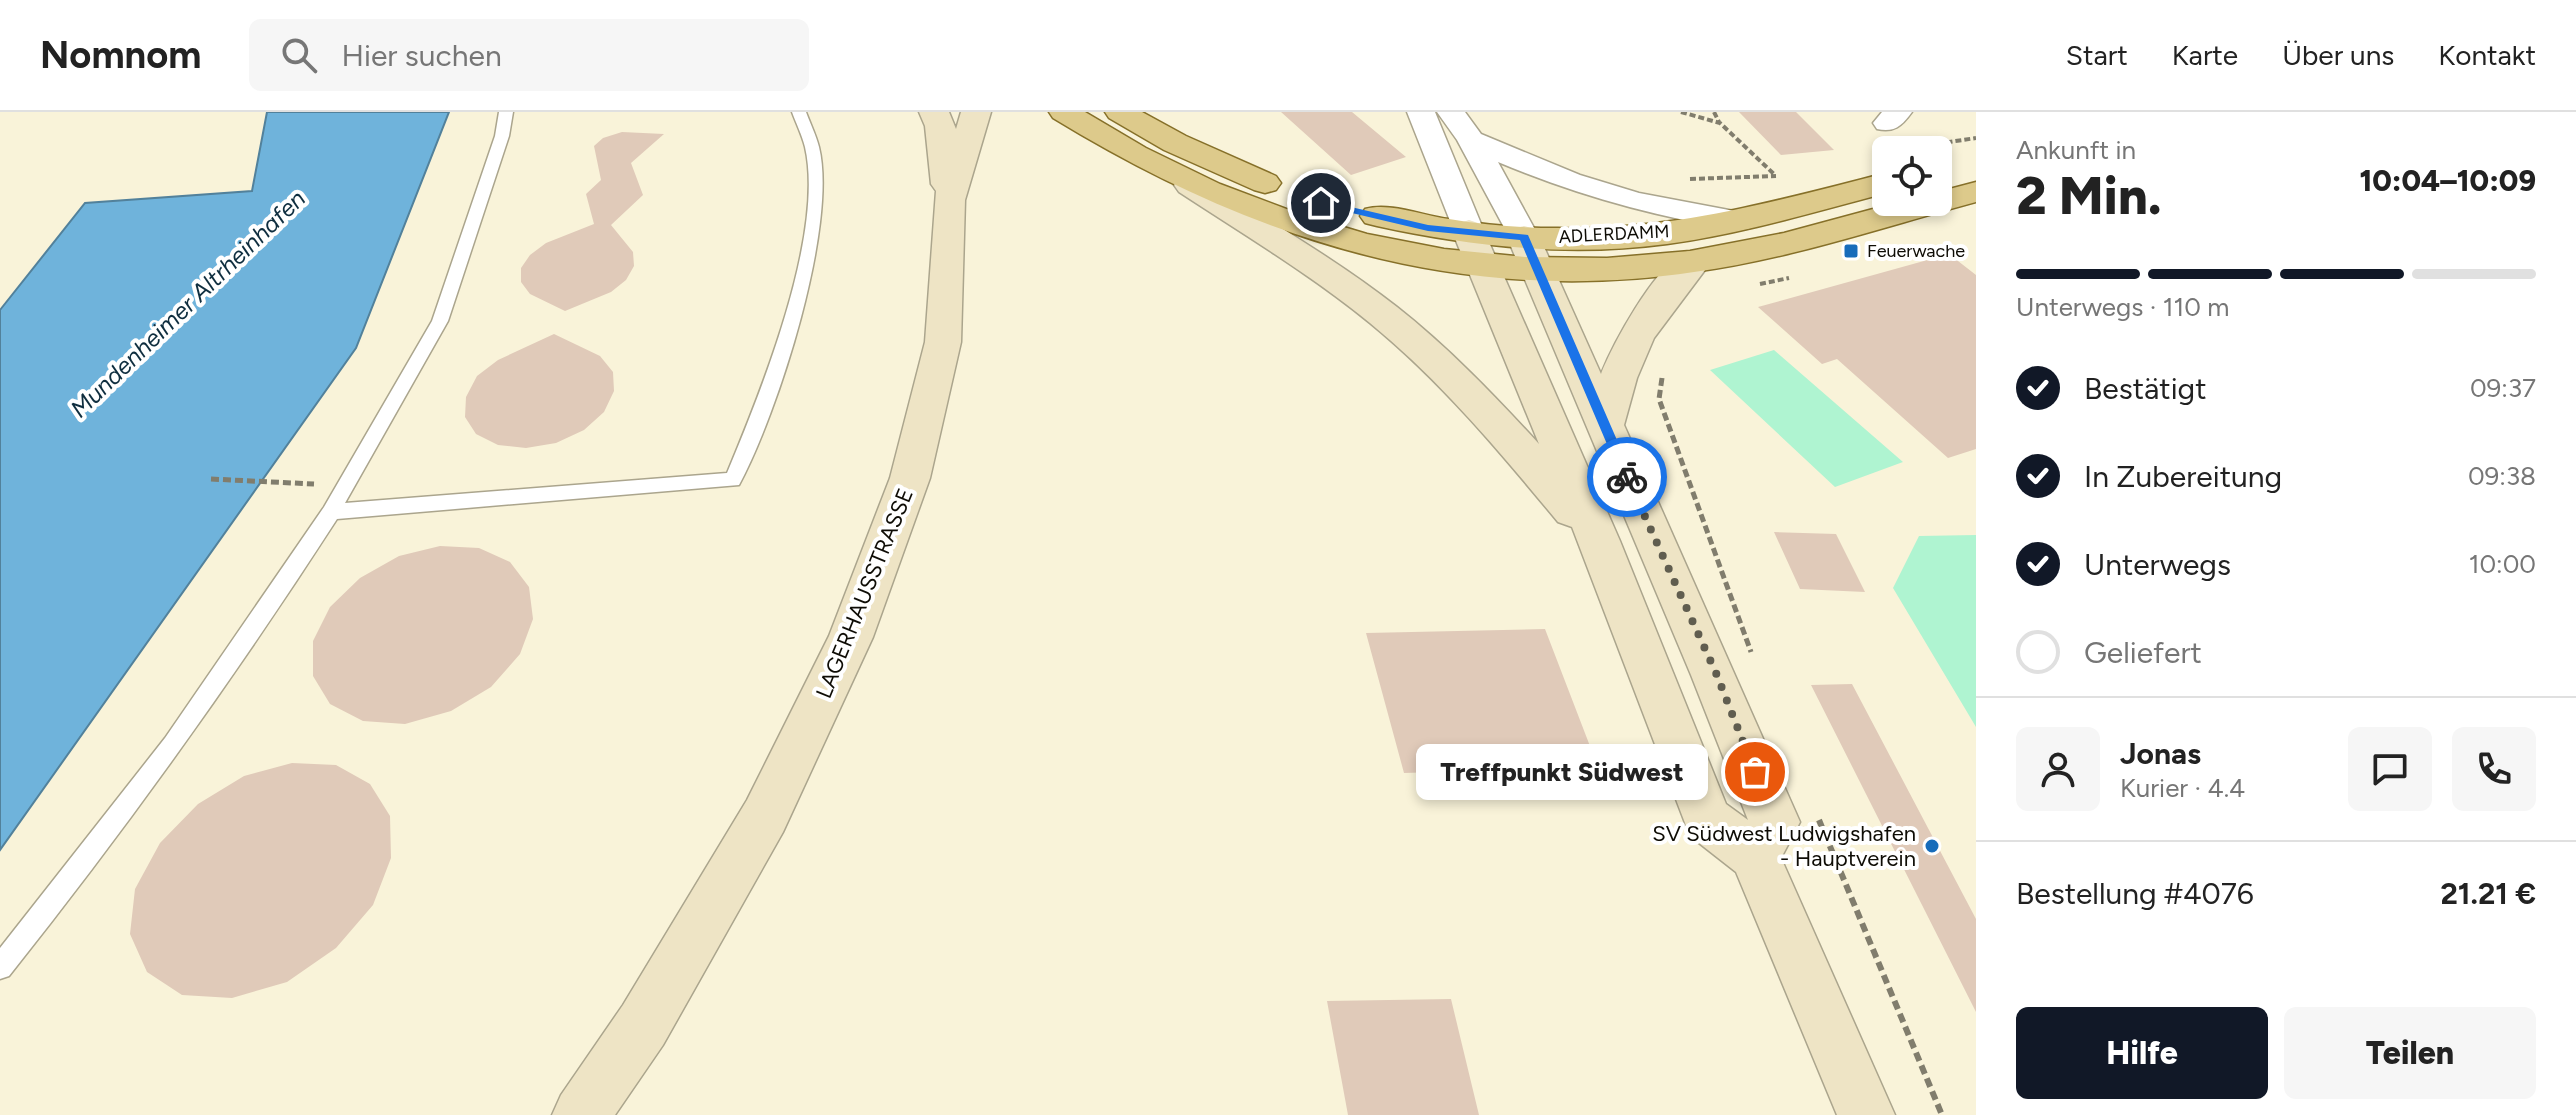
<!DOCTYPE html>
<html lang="de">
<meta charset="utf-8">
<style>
:root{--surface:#fff;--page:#f6f6f6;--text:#222;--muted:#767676;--line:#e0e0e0;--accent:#111827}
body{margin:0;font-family:Figtree,sans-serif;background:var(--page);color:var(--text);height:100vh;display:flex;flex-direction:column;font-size:30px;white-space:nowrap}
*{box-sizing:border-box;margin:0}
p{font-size:26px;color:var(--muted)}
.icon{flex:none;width:44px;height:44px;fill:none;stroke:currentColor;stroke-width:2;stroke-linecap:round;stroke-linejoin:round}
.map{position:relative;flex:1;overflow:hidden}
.side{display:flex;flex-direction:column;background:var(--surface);width:600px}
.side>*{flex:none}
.tools{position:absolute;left:1872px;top:24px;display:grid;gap:16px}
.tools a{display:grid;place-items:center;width:80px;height:80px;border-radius:12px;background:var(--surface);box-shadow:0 4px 12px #0003;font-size:40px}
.pin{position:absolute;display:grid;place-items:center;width:68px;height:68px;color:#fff;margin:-34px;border:4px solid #fff;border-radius:50%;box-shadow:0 2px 8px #0007}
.courier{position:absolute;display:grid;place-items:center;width:80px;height:80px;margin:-40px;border:6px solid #1a73e8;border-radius:50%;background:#fff;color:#222;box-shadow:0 2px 10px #0007}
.bubble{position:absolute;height:56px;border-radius:12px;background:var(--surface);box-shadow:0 4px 12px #0003;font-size:26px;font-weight:800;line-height:56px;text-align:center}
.overview em{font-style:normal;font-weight:800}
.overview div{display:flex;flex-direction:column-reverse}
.overview{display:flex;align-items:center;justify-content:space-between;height:136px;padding:0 40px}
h1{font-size:52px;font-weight:800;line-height:60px}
.bar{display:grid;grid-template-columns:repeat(4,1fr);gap:12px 8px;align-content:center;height:96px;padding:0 40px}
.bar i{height:10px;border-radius:6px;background:var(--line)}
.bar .selected{background:var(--accent)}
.bar p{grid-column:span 4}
.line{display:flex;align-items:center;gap:20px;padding:0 40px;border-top:2px solid var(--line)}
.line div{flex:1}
.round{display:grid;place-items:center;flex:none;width:84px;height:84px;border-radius:12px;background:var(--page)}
ol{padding:0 40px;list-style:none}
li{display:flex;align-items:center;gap:24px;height:88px}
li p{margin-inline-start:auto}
li .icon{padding:8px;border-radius:50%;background:var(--accent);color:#fff;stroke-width:4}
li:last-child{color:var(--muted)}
li i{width:44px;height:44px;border:4px solid var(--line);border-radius:50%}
.action{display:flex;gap:16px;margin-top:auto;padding:16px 40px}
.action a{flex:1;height:92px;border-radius:12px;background:var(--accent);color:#fff;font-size:32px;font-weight:800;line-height:92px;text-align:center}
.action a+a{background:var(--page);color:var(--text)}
header{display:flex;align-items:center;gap:48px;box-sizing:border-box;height:112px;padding:0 40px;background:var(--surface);border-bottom:2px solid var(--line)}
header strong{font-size:38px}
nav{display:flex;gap:44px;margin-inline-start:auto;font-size:28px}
.search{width:560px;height:72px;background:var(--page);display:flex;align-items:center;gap:20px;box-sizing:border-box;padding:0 28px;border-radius:12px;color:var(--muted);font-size:30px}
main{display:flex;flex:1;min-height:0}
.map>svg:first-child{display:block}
.green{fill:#aff4d1}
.water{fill:#6fb3db;stroke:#52819b;stroke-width:2}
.building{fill:#e0cab9}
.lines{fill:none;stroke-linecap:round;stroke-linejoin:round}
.lane-casing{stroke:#aba58d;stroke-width:3}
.street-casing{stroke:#aba58d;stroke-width:3}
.secondary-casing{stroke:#aba58d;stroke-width:3}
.primary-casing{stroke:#867029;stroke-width:3}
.path-far2{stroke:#817d6d;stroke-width:4;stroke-dasharray:6 3;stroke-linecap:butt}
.path-far1{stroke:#817d6d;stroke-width:5;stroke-dasharray:8 4;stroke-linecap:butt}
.path{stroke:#817d6d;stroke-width:6;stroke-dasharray:9 5;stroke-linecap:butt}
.lane{fill:#fff;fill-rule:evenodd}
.street{fill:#fff;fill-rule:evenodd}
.secondary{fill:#eee4c5;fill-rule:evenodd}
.primary{fill:#ddca8b;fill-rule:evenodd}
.route{fill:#1a73e8}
.done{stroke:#605d4f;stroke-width:8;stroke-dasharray:0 14.4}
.poi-dot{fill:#176cba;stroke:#fff;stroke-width:3}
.labels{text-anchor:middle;stroke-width:8;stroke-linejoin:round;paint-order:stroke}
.far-street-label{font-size:18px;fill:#0e0c05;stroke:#fff}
.far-poi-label{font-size:18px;fill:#0e0c05;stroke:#fff;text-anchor:start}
.street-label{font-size:22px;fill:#0e0c05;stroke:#fff}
.poi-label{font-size:22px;fill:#0e0c05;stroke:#fff;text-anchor:end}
.water-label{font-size:24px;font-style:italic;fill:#0f2e3f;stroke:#fff}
</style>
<header>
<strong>Nomnom</strong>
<div class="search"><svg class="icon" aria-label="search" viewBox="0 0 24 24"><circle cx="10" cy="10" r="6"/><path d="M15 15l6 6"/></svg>Hier suchen</div>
<nav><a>Start</a><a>Karte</a><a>Über uns</a><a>Kontakt</a></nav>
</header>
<main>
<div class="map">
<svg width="1976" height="1003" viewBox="0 0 1976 1003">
<rect width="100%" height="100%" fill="#f9f3d9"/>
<path class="green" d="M 1774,238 L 1903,350 L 1835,375 L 1710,258 Z
M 1976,423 L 1976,615 L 1893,476 L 1919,424 Z"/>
<path class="water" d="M 267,0 L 449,0 L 356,236 L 0,738 L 0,198 L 85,91 L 252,79 Z"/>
<path class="building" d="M 1281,0 L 1352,0 L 1406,45 L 1351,63 Z
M 1739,0 L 1796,0 L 1834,38 L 1781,43 Z
M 622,20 L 664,22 L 631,51 L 643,83 L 611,113 L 633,140 L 634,154 L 626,168 L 611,180 L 565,199 L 530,182 L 521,170 L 521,156 L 530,143 L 546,131 L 594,112 L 586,82 L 601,68 L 594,34 L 603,26 Z
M 1949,142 L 1976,163 L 1976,337 L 1948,346 L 1837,247 L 1822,252 L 1758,195 Z
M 554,222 L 600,244 L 613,260 L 614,279 L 604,300 L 584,318 L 556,331 L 526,336 L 498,333 L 476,322 L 465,305 L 466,285 L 477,264 L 498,248 Z
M 1774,420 L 1836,422 L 1865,480 L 1800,477 Z
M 440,434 L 479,436 L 510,450 L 529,475 L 533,507 L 520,542 L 491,575 L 451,599 L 405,612 L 363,609 L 330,592 L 313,564 L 313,529 L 330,495 L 360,466 L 399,444 Z
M 1545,517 L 1598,655 L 1404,661 L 1366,521 Z
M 1852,572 L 1976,807 L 1976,900 L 1811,573 Z
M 292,651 L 336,653 L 370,672 L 390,704 L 391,746 L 373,793 L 336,836 L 287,870 L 232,886 L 182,883 L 147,860 L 130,822 L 135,777 L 160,731 L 198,692 L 244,664 Z
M 1451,887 L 1479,1003 L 1348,1003 L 1327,889 Z"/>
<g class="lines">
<defs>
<path id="lane" d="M 499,0 L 513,0 L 509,24 L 448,209 L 345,391 L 727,361 C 761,280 825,122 805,35 C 802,23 796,11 792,0 L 806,0 C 810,11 816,23 819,35 C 838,113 778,301 739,373 L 337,407 C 235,565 126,717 9,864 L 0,867 L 0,836 L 165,626 L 324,395 L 432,209 L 495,24 Z"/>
<path id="street" d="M 1407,0 L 1435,0 L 1484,119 L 1480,126 L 1469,129 L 1458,126 L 1454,119 Z
M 1437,0 L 1465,0 L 1481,22 L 1580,63 L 1639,81 L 1750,102 L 1754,109 L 1750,116 L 1739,118 C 1655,105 1576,83 1498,50 L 1539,125 L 1535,132 L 1524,135 L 1513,132 L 1457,28 Z
M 1882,0 L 1912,0 C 1902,14 1894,21 1877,17 L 1873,11 Z"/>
<path id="secondary" d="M 919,0 L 949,0 L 956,17 L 961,0 L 991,0 L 965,88 L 961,230 L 930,366 L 873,525 L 783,720 L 663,933 L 615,1003 L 552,1003 L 561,983 L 623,893 L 747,688 L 829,524 L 890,366 L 925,230 L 936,79 L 931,72 L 925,14 Z
M 1190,63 L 1201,66 C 1267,108 1336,147 1397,195 C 1449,236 1494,283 1539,332 L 1452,119 L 1457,112 L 1469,108 L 1481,112 L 1620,429 L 1726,692 L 1748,708 L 1691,563 L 1507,125 L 1512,117 L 1524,114 L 1536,117 L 1601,262 C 1614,230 1652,160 1682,142 C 1690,137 1698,140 1706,142 L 1711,150 L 1654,226 L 1637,266 L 1624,313 L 1800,710 L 1781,746 L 1895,1003 L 1837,1003 L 1736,760 L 1690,724 L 1572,415 L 1558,410 C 1500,340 1441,269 1370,211 C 1310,162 1243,122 1179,80 L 1174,73 L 1179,66 Z"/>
<path id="primary" d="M 1049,0 L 1085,0 L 1146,36 L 1220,72 L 1297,101 L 1367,122 L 1444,137 L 1525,145 L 1607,146 L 1690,139 L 1784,121 L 1899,90 L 1938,90 L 1938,80 L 1976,70 L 1976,90 C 1883,115 1790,147 1694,160 C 1460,195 1251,127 1053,6 Z
M 1105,0 L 1142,0 L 1186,24 L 1276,64 L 1281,71 L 1276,78 L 1265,81 L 1254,78 L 1164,38 L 1109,6 Z
M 1886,61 L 1886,81 C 1814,100 1741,122 1667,132 C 1570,145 1472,135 1377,114 L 1365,111 L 1360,104 L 1365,97 C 1391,90 1423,104 1449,107 C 1485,113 1521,116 1558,116 C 1671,119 1777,89 1886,61 Z"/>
</defs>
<use href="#lane" class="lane-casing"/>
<use href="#street" class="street-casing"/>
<use href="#secondary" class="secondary-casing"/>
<use href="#primary" class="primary-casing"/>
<path class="path-far2" d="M 1681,0 L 1720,11 L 1775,63
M 1714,0 L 1719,10
M 1902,37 L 1976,26
M 1690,67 L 1776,64
M 1301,69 L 1353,84
M 1760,172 L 1789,166"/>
<path class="path-far1" d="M 1662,266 L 1659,287 L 1751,540
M 211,367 L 314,372"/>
<path class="path" d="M 1819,708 L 1942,1003"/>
<use href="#lane" class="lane"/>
<use href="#street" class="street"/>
<use href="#secondary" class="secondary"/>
<use href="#primary" class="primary"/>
</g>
<path class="route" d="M 1321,88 L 1428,113 L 1528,123 L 1633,365 L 1631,368 L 1621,365 L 1520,128 L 1428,119 L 1318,93 Z"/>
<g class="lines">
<path class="done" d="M 1627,365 L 1716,561 L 1755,660"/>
</g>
<g class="poi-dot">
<rect x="1843" y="131" width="16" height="16" rx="4"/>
<circle cx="1932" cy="734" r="8"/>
</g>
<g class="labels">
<g class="far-street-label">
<text transform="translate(1614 122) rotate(-3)" y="6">ADLERDAMM</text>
</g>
<g class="far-poi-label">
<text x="1867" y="145">Feuerwache</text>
</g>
<g class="street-label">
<text transform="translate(864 481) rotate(-68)" y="8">LAGERHAUSSTRASSE</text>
</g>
<g class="poi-label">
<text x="1916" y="729">SV Südwest Ludwigshafen<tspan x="1916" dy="25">- Hauptverein</tspan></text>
</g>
<g class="water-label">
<text transform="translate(188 192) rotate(-44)" y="8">Mundenheimer Altrheinhafen</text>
</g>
</g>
</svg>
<div class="tools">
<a><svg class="icon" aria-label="locate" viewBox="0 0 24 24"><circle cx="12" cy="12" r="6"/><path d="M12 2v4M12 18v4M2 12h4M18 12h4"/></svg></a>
</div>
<div class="pin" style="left:1755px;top:660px;background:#ea580c"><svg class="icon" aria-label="bag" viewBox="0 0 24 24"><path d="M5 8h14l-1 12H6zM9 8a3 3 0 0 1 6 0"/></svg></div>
<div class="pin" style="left:1321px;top:91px;background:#1f2937"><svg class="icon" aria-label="home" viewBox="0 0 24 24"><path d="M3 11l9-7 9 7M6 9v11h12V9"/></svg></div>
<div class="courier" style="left:1627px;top:365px"><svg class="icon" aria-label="bike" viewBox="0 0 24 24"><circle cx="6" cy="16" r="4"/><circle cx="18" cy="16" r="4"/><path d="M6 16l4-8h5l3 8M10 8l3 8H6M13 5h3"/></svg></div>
<div class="bubble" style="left:1416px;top:632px;width:292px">Treffpunkt Südwest</div>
</div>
<section class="side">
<div class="overview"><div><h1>2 Min.</h1><p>Ankunft in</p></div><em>10:04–10:09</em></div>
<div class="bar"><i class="selected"></i><i class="selected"></i><i class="selected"></i><i></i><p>Unterwegs · 110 m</p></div>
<ol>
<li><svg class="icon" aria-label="check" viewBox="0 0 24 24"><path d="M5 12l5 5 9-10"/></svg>Bestätigt<p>09:37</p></li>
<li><svg class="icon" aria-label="check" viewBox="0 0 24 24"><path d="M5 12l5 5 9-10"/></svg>In Zubereitung<p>09:38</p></li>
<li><svg class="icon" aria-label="check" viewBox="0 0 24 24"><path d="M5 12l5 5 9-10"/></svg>Unterwegs<p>10:00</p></li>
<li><i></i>Geliefert</li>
</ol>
<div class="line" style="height:144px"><a class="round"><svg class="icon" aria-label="person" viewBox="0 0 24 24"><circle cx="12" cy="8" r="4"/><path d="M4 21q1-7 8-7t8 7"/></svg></a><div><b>Jonas</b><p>Kurier · 4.4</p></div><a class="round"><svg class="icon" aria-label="chat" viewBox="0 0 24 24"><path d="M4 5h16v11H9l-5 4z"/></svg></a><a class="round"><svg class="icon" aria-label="phone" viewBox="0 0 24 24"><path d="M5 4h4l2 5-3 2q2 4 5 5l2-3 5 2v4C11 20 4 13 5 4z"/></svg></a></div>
<div class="line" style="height:104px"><div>Bestellung #4076</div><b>21.21 €</b></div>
<div class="action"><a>Hilfe</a><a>Teilen</a></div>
</section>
</main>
